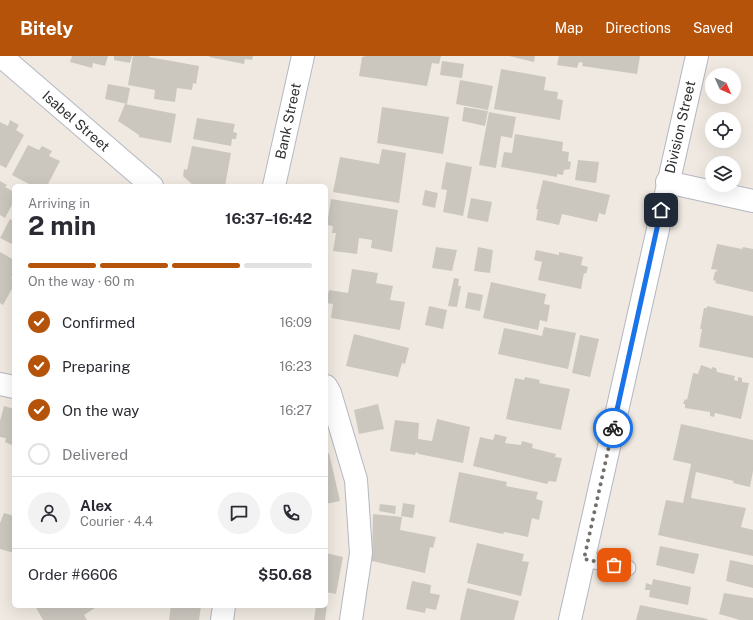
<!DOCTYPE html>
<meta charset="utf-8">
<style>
:root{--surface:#fff;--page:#f2f2f3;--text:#2b2b33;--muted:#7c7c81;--line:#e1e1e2;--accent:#b45309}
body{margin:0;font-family:"Public Sans",sans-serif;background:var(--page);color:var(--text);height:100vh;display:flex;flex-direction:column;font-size:15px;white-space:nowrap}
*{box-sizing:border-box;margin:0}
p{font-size:13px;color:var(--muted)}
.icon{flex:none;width:22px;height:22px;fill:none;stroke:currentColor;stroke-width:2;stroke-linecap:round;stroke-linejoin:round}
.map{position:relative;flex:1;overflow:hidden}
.sheet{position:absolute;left:12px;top:128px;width:316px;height:424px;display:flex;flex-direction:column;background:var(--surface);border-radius:6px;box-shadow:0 4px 16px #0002}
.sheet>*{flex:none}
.needle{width:26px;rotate:135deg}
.buttons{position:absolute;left:705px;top:12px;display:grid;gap:8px}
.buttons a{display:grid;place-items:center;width:36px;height:36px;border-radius:50%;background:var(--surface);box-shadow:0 4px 16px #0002;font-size:20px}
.pin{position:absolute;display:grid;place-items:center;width:34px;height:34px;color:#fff;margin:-17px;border-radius:8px;box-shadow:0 2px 6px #0006}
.courier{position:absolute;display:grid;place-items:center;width:40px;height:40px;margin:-20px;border:3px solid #1a73e8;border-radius:50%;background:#fff;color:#222;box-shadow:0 1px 5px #0007}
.head em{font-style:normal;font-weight:700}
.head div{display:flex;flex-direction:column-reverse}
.head{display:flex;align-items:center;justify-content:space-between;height:68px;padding:0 16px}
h1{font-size:26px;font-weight:700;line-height:30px}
.bar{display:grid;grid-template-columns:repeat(4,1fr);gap:6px 4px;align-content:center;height:48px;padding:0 16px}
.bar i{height:5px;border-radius:3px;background:var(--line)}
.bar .current{background:var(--accent)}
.bar p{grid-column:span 4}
.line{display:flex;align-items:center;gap:10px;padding:0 16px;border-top:1px solid var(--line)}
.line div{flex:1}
.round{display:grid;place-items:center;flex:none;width:42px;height:42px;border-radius:21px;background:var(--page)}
ol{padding:0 16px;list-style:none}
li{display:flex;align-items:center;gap:12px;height:44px}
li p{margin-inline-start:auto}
li .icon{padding:4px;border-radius:50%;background:var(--accent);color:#fff;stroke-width:4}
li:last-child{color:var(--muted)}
li i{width:22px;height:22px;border:2px solid var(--line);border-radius:50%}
header{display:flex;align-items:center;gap:24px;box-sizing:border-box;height:56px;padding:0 20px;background:var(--accent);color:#fff}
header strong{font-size:19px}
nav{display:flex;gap:22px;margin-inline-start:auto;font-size:14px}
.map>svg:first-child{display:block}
.building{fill:#cbc7bf}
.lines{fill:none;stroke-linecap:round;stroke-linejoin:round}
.service-casing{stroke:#b4b7c1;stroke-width:17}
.minor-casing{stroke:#b4b7c1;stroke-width:24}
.tertiary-casing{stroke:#b4b7c1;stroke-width:24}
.service{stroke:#fff;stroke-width:15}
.minor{stroke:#fff;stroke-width:22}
.tertiary{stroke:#fff;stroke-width:22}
.done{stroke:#726f6d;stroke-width:4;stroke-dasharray:0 7.2}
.route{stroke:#1a73e8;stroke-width:5}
.labels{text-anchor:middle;stroke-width:4;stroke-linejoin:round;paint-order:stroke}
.street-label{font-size:14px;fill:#2e2e2e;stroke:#fff}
</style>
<header>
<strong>Bitely</strong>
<nav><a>Map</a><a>Directions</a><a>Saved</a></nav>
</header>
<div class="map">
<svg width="753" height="564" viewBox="0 0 753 564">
<rect width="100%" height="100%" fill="#efe9e1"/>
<path class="building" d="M 72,0 L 108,0 L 105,10 L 93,7 L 92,12 L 70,6 Z
M 114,0 L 132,0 L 130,7 L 114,4 Z
M 133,0 L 149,0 L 149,1 L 199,10 L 196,28 L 193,27 L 192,34 L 177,32 L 175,46 L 154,43 L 155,34 L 128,29 Z
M 210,0 L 253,0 L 252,4 L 245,3 L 244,8 L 209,1 Z
M 366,0 L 441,0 L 439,8 L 432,7 L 427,30 L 359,20 L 362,1 Z
M 509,0 L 535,0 L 534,6 Z
M 559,0 L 640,0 L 637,18 L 582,10 L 583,7 L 579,6 L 577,12 L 557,9 Z
M 442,5 L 464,8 L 462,22 L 440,19 Z
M 501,13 L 546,21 L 544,34 L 558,36 L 557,43 L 563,44 L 560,64 L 494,53 Z
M 460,24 L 493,30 L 488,54 L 456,48 Z
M 108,28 L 130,32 L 127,48 L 105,43 Z
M 125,48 L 176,58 L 171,87 L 139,81 L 139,79 L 118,65 Z
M 382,51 L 449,61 L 443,98 L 377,87 Z
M 464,51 L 488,55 L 485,70 L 462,65 Z
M 489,56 L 516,61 L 512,82 L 501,80 L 496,112 L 479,109 Z
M 197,62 L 235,68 L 233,76 L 237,77 L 236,83 L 232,83 L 231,90 L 193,83 Z
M 10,64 L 19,69 L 16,74 L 24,79 L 6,112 L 0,109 L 0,66 L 8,70 Z
M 515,78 L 563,86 L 562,95 L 569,96 L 568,105 L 571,106 L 570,113 L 564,114 L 563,119 L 557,118 L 557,121 L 501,111 L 504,96 L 512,97 Z
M 28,89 L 39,94 L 42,90 L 52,95 L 49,100 L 60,105 L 47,130 L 28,130 L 29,128 L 12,119 Z
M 192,90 L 231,97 L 225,130 L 194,130 L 183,120 L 184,113 L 187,114 Z
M 382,93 L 406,97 L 399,147 L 333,136 L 340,101 L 379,108 Z
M 578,104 L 599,106 L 596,127 L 575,124 Z
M 446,106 L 472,111 L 463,160 L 443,156 L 447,134 L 441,133 Z
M 543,124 L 610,139 L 605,159 L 599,157 L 597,166 L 562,158 L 559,169 L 536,164 L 538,153 L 536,153 Z
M 0,125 L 7,129 L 5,131 L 14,136 L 14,145 L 5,162 L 0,159 Z
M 425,134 L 438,137 L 435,152 L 422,149 Z
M 471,142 L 492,146 L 488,166 L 467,162 Z
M 331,143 L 398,154 L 392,196 L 371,192 L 372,184 L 359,182 L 357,198 L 333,195 L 336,177 L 332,177 L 333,170 L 327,169 Z
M 10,163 L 14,165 L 14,189 L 0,182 Z
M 717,188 L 742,193 L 743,191 L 753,193 L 753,236 L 715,227 L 716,225 L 713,224 L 715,216 L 718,214 L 711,213 Z
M 436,191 L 457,194 L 452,215 L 432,212 Z
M 478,191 L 493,194 L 490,217 L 474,215 Z
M 536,194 L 559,199 L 559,196 L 583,201 L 581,209 L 588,211 L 586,218 L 584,217 L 581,233 L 538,224 L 542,206 L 534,204 Z
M 0,196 L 14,204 L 14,216 L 11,222 L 14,223 L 14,229 L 3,249 L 0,247 Z
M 352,213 L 378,217 L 376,227 L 393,230 L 390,244 L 405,246 L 400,274 L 331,262 L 333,248 L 326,247 L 329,234 L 348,237 Z
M 454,222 L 459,223 L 458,230 L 461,230 L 457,251 L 448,250 Z
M 491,226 L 546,238 L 544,248 L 550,249 L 547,266 L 540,264 L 538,274 L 483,262 Z
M 468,236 L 483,239 L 480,255 L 465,252 Z
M 429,250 L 447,254 L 443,273 L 425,269 Z
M 707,250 L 753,260 L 753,302 L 699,291 L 702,273 L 700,273 L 704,252 L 707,252 Z
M 544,271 L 576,277 L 568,313 L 498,298 L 504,272 L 542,280 Z
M 354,278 L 409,292 L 405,308 L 402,307 L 398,321 L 346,310 Z
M 580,279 L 599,283 L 590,321 L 572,317 Z
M 701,309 L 712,313 L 712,311 L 716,312 L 717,316 L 735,320 L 734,324 L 738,325 L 738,321 L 742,322 L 742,326 L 749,327 L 741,363 L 715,357 L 714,361 L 710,360 L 710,356 L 685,352 L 685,348 L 683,348 L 685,343 L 687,344 L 693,317 L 698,318 Z
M 525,321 L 540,324 L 539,327 L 570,333 L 561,374 L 506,363 L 515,322 L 524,324 Z
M 378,348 L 384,373 L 359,378 L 354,354 Z
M 4,350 L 14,353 L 14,390 L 5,386 L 6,382 L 0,381 L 0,365 Z
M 437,363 L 470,371 L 463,407 L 419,398 L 416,396 L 415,399 L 390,395 L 395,364 L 419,367 L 418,383 L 432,385 Z
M 681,368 L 753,384 L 753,415 L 750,431 L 733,427 L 734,425 L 696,416 L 691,442 L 746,452 L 741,471 L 753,474 L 753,500 L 658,479 L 666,444 L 683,447 L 691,408 L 673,404 Z
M 495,378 L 507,381 L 505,387 L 521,389 L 522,385 L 533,388 L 532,392 L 556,398 L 555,401 L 562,402 L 556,426 L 549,425 L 547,428 L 473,410 L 480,381 L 493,384 Z
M 329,397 L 340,445 L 326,448 L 326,398 Z
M 459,416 L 507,426 L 506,430 L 538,436 L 536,443 L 543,445 L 539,464 L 532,462 L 528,481 L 504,476 L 503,478 L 449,466 Z
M 403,447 L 415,449 L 413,462 L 401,460 Z
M 380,448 L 396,450 L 395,458 L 379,455 Z
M 4,457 L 14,460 L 14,497 L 0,493 L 0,467 Z
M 373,458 L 402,461 L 400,474 L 436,481 L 433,492 L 430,491 L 425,517 L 372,505 Z
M 477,487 L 524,498 L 522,505 L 529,506 L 521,540 L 467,527 Z
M 660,490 L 699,498 L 694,518 L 656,509 Z
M 326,497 L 343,501 L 336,538 L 326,536 Z
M 730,504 L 753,509 L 753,532 L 726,525 Z
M 653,523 L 691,531 L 688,549 L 649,541 L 650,534 L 645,534 L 646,527 L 652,529 Z
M 412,525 L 431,529 L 430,537 L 440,539 L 436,554 L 426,552 L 425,557 L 406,553 Z
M 467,532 L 519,545 L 514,564 L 460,564 Z
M 724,537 L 753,542 L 753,564 L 740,564 L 719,558 Z
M 640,549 L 708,563 L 707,564 L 636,564 Z
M 35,550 L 98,550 L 84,559 L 87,564 L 43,564 Z
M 171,550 L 201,550 L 199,564 L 169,564 Z
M 316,550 L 327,550 L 325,564 L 314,564 Z"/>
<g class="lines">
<defs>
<path id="service" d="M 584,503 L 628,512"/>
<path id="minor" d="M 1,0 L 152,130
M 667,126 L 753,145
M 274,130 L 303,0
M 0,328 L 14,331
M 326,330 L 330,337 L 356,424 L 361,497 L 351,564
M 222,564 L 224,550"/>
<path id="tertiary" d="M 570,564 L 697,0"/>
</defs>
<use href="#service" class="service-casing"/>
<use href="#minor" class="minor-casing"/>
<use href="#tertiary" class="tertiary-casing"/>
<use href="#service" class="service"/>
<use href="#minor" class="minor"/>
<use href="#tertiary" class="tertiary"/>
</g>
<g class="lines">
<path class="done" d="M 613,372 L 584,503 L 614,509"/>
<path class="route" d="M 613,372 L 661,154"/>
</g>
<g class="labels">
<g class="street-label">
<text transform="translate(76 65) rotate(41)" y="5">Isabel Street</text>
<text transform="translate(288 65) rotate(-78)" y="5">Bank Street</text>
<text transform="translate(680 71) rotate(-77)" y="5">Division Street</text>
</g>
</g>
</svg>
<div class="buttons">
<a><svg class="needle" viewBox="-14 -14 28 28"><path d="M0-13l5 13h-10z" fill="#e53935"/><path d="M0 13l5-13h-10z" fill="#7c7c81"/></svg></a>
<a><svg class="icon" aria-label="locate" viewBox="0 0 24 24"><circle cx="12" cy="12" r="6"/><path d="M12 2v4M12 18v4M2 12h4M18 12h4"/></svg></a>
<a><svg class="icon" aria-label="layers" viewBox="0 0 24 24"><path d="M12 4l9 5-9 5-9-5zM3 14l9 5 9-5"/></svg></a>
</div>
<div class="pin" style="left:614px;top:509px;background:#ea580c"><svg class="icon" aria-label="bag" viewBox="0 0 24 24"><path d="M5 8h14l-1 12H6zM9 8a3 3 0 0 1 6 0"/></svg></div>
<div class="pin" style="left:661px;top:154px;background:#1f2937"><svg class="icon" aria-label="home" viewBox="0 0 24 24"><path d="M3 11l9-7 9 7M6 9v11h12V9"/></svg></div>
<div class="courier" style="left:613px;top:372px"><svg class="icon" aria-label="bike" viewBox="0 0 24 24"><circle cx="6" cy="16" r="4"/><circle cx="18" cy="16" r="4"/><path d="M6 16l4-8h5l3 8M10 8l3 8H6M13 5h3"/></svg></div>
<section class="sheet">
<div class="head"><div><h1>2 min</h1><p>Arriving in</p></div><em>16:37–16:42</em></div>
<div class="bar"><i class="current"></i><i class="current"></i><i class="current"></i><i></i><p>On the way · 60 m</p></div>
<ol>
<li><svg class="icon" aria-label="check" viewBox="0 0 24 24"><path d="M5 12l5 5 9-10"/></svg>Confirmed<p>16:09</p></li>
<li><svg class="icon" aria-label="check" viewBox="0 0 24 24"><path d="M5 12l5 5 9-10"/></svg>Preparing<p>16:23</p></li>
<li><svg class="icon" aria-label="check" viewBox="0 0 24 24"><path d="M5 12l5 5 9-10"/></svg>On the way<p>16:27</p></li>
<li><i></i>Delivered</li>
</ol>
<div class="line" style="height:72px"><a class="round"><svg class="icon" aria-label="person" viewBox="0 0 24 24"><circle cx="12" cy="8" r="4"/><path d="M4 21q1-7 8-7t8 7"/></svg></a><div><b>Alex</b><p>Courier · 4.4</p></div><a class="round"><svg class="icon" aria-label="chat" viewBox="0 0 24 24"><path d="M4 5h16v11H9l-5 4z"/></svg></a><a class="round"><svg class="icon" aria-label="phone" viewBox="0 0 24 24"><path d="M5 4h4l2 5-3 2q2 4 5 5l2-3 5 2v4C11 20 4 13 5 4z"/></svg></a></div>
<div class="line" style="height:52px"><div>Order #6606</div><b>$50.68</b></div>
</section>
</div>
